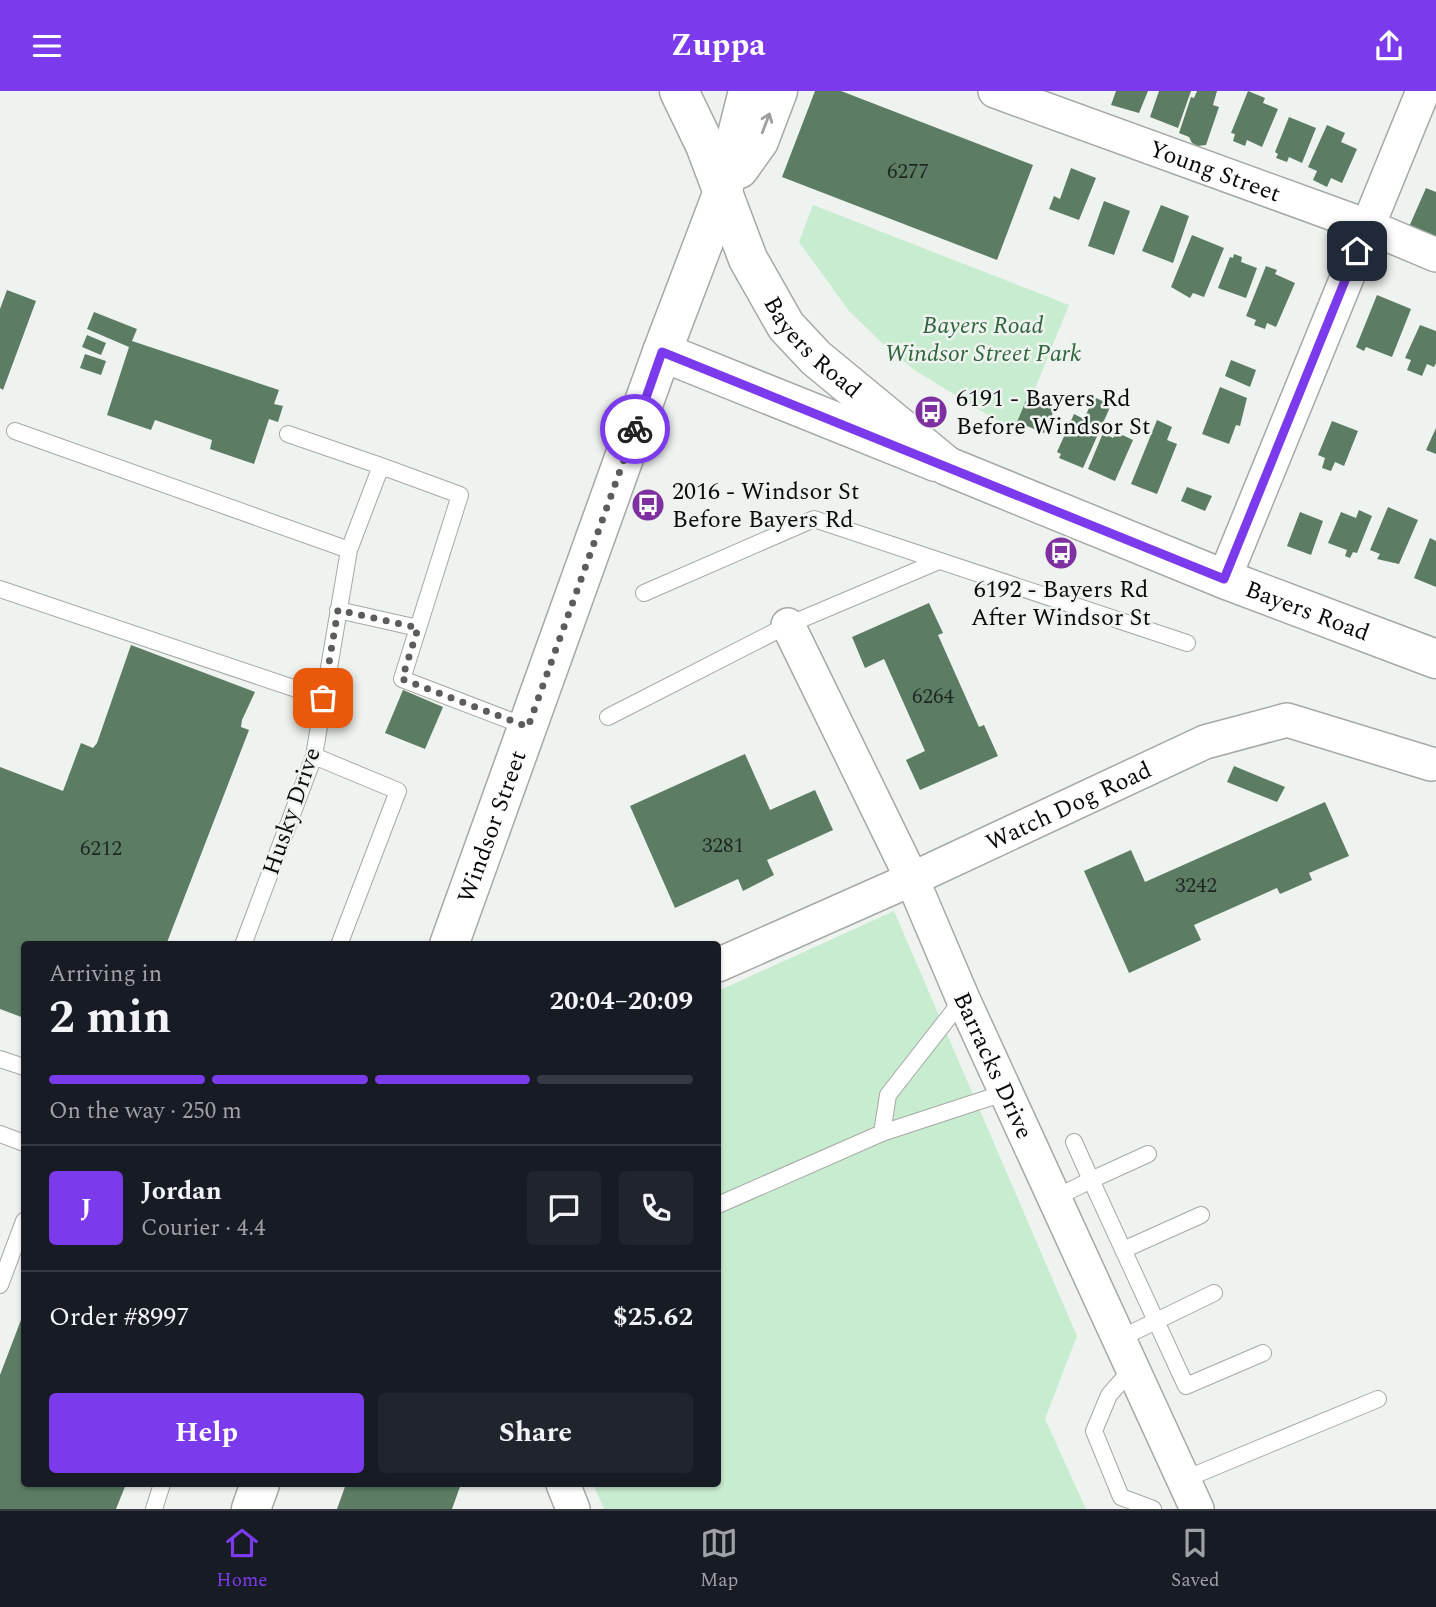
<!DOCTYPE html>
<meta charset="utf-8">
<style>
:root{--surface:#171b24;--page:#20242c;--text:#f1f3f6;--muted:#9ea1a6;--line:#363941;--accent:#7c3aed}
body{margin:0;font-family:Spectral,serif;background:var(--page);color:var(--text);height:100vh;display:flex;flex-direction:column;font-size:26px;white-space:nowrap}
*{box-sizing:border-box;margin:0}
p{font-size:23px;color:var(--muted)}
.icon{flex:none;width:38px;height:38px;fill:none;stroke:currentColor;stroke-width:2;stroke-linecap:round;stroke-linejoin:round}
.map{position:relative;flex:1;overflow:hidden}
.panel{position:absolute;left:21px;top:850px;width:700px;height:546px;display:flex;flex-direction:column;background:var(--surface);border-radius:7px;box-shadow:0 2px 5px #0004}
.panel>*{flex:none}
.pin{position:absolute;display:grid;place-items:center;width:60px;height:60px;color:#fff;margin:-30px;border-radius:14px;box-shadow:0 4px 10px #0006}
.courier{position:absolute;display:grid;place-items:center;width:70px;height:70px;margin:-35px;border:5px solid #7c3aed;border-radius:50%;background:#fff;color:#222;box-shadow:0 2px 9px #0007}
.summary em{font-style:normal;font-weight:700}
.summary div{display:flex;flex-direction:column-reverse}
.summary{display:flex;align-items:center;justify-content:space-between;height:119px;padding:0 28px}
h1{font-size:46px;font-weight:700;line-height:52px}
.bar{display:grid;grid-template-columns:repeat(4,1fr);gap:10px 7px;align-content:center;height:84px;padding:0 28px}
.bar i{height:9px;border-radius:5px;background:var(--line)}
.bar .selected{background:var(--accent)}
.bar p{grid-column:span 4}
.line{display:flex;align-items:center;gap:18px;padding:0 28px;border-top:2px solid var(--line)}
.line div{flex:1}
.round{display:grid;place-items:center;flex:none;width:74px;height:74px;border-radius:7px;background:var(--page)}
.primary-button{display:flex;gap:14px;margin-top:auto;padding:14px 28px}
.primary-button a{flex:1;height:80px;border-radius:7px;background:var(--accent);color:#fff;font-size:28px;font-weight:700;line-height:80px;text-align:center}
.primary-button a+a{background:var(--page);color:var(--text)}
header{display:flex;justify-content:space-between;align-items:center;height:91px;padding:0 28px;background:var(--accent);color:#fff;font-size:32px;font-weight:700}
.menu{display:flex;justify-content:space-around;align-items:center;height:98px;border-top:2px solid var(--line);background:var(--surface);font-size:19px;color:var(--muted)}
.menu a{display:grid;justify-items:center;gap:4px}
.menu .selected{color:var(--accent)}
.map>svg:first-child{display:block}
.green{fill:#c8eccf}
.building{fill:#5c7d63}
.lines{fill:none;stroke-linecap:round;stroke-linejoin:round}
.service-casing{stroke:#a5a9a5;stroke-width:18}
.minor-casing{stroke:#a5a9a5;stroke-width:36}
.tertiary-casing{stroke:#a5a9a5;stroke-width:41}
.secondary-casing{stroke:#a5a9a5;stroke-width:41}
.service{stroke:#fff;stroke-width:16}
.minor{stroke:#fff;stroke-width:33}
.tertiary{stroke:#fff;stroke-width:38}
.secondary{stroke:#fff;stroke-width:38}
.oneway{stroke:#9d9e9d}
.done{stroke:#5a5d5b;stroke-width:7;stroke-dasharray:0 12.6}
.route{stroke:#7c3aed;stroke-width:9}
.labels{text-anchor:middle;stroke-width:5;stroke-linejoin:round;paint-order:stroke}
.number-label{font-size:21px;fill:#1e2821}
.street-label{font-size:24px;fill:#0a0c0b;stroke:#eff3ef}
.park-label{font-size:24px;font-style:italic;fill:#2f653e;stroke:#eff3ef}
.poi-label{font-size:24px;fill:#0a0c0b;stroke:#eff3ef;text-anchor:start}
</style>
<header><svg class="icon" aria-label="menu" viewBox="0 0 24 24"><path d="M4 6h16M4 12h16M4 18h16"/></svg>Zuppa<svg class="icon" aria-label="share" viewBox="0 0 24 24"><path d="M12 15V3M7 8l5-5 5 5M5 13v7h14v-7"/></svg></header>
<div class="map">
<svg width="1436" height="1418" viewBox="0 0 1436 1418">
<rect width="100%" height="100%" fill="#eff3ef"/>
<path class="green" d="M 813,114 L 1069,214 L 1017,342 L 913,278 L 880,250 L 849,220 L 799,151 Z
M 894,820 L 1077,1245 L 1045,1328 L 1086,1418 L 604,1418 L 593,1393 L 718,1393 L 718,900 Z"/>
<path class="building" d="M 815,0 L 841,0 L 1033,74 L 997,169 L 782,86 Z
M 1116,0 L 1148,0 L 1139,22 L 1111,14 Z
M 1159,0 L 1191,0 L 1178,37 L 1150,26 Z
M 1197,0 L 1217,0 L 1213,14 L 1219,16 L 1206,54 L 1197,55 L 1192,52 L 1189,46 L 1179,42 L 1191,6 L 1194,7 Z
M 1248,0 L 1265,7 L 1263,12 L 1278,18 L 1262,56 L 1247,49 L 1245,55 L 1233,50 L 1235,43 L 1231,42 Z
M 1289,26 L 1316,37 L 1302,72 L 1289,66 L 1287,71 L 1276,67 L 1278,63 L 1275,61 Z
M 1327,34 L 1345,42 L 1341,51 L 1357,58 L 1342,92 L 1331,87 L 1327,96 L 1313,89 L 1317,80 L 1308,76 Z
M 1071,77 L 1096,87 L 1079,129 L 1049,118 L 1054,105 L 1060,108 Z
M 1426,97 L 1436,101 L 1436,150 L 1408,138 Z
M 1104,110 L 1130,120 L 1114,164 L 1088,155 Z
M 1161,114 L 1189,125 L 1173,172 L 1142,160 Z
M 1192,144 L 1224,157 L 1204,206 L 1193,202 L 1190,207 L 1171,196 Z
M 1234,163 L 1242,166 L 1241,171 L 1257,177 L 1246,207 L 1218,197 L 1230,166 L 1233,167 Z
M 1266,175 L 1277,179 L 1275,183 L 1295,192 L 1276,236 L 1267,232 L 1265,238 L 1254,234 L 1256,229 L 1246,225 Z
M 7,199 L 36,210 L 3,299 L 0,297 L 0,218 Z
M 1377,204 L 1411,218 L 1392,266 L 1366,256 L 1364,260 L 1356,256 Z
M 94,221 L 137,238 L 132,250 L 279,299 L 274,313 L 283,315 L 278,331 L 269,328 L 254,373 L 210,358 L 212,349 L 155,329 L 151,339 L 107,324 L 129,256 L 87,238 Z
M 1420,234 L 1436,240 L 1436,272 L 1434,276 L 1427,273 L 1422,285 L 1407,279 L 1411,269 L 1405,267 Z
M 87,244 L 106,252 L 101,264 L 82,256 Z
M 85,263 L 106,270 L 101,284 L 80,277 Z
M 1231,269 L 1256,279 L 1250,296 L 1225,285 Z
M 1220,296 L 1247,307 L 1240,335 L 1236,334 L 1229,353 L 1202,343 Z
M 1028,305 L 1055,317 L 1044,342 L 1017,331 Z
M 1094,306 L 1111,314 L 1083,377 L 1059,367 L 1061,363 L 1057,361 L 1074,323 L 1084,328 Z
M 1157,329 L 1172,336 L 1167,349 L 1177,353 L 1157,403 L 1131,393 Z
M 1332,330 L 1358,340 L 1344,375 L 1335,371 L 1331,380 L 1322,377 L 1325,367 L 1318,364 Z
M 1436,337 L 1436,363 L 1426,359 Z
M 1116,341 L 1133,349 L 1115,390 L 1088,378 L 1103,342 L 1113,347 Z
M 1187,396 L 1212,405 L 1205,420 L 1181,410 Z
M 1388,416 L 1418,429 L 1399,473 L 1377,468 L 1380,463 L 1370,459 Z
M 1359,419 L 1372,425 L 1357,462 L 1353,461 L 1350,467 L 1345,465 L 1347,459 L 1328,452 L 1341,421 L 1356,427 Z
M 1300,421 L 1323,430 L 1311,464 L 1287,455 Z
M 1430,447 L 1436,450 L 1436,496 L 1414,487 Z
M 929,512 L 943,542 L 938,544 L 979,636 L 984,634 L 998,665 L 920,699 L 906,669 L 925,660 L 884,568 L 865,577 L 852,546 Z
M 131,554 L 255,601 L 242,629 L 241,636 L 249,639 L 166,854 L 24,854 L 24,927 L 0,918 L 0,676 L 63,700 L 81,652 L 93,657 L 97,652 Z
M 403,599 L 443,616 L 425,658 L 385,642 Z
M 745,663 L 770,719 L 815,699 L 833,739 L 767,769 L 774,784 L 743,800 L 738,788 L 675,817 L 630,715 Z
M 1234,675 L 1285,696 L 1277,711 L 1227,691 Z
M 1325,711 L 1349,765 L 1309,782 L 1312,789 L 1280,803 L 1277,797 L 1194,834 L 1201,849 L 1129,882 L 1084,780 L 1131,759 L 1145,791 Z
M 24,1221 L 24,1393 L 126,1393 L 116,1418 L 0,1418 L 0,1284 Z
M 346,1393 L 461,1393 L 452,1418 L 337,1418 Z"/>
<g class="lines">
<defs>
<path id="service" d="M 15,340 L 349,459 L 381,375 L 288,343
M 381,375 L 460,404 L 402,588 L 527,636
M 0,498 L 323,607
M 644,502 L 814,428 L 1187,552
M 338,519 L 418,537
M 608,626 L 788,534 L 939,470
M 314,665 L 398,700 L 339,854
M 243,854 L 314,665 L 349,459
M 0,968 L 24,976
M 882,1042 L 888,1004 L 963,908
M 0,1043 L 24,1052
M 1074,1051 L 1091,1089 L 1148,1063
M 1055,1107 L 1091,1089 L 1186,1295 L 1263,1262
M 718,1114 L 882,1042 L 1007,1001
M 1123,1159 L 1201,1124
M 0,1194 L 24,1130
M 1119,1248 L 1214,1202
M 1132,1278 L 1109,1304 L 1094,1340 L 1121,1406 L 1153,1418
M 1183,1389 L 1378,1308
M 154,1418 L 162,1393"/>
<g id="minor">
<path id="s1" d="M 995,0 L 1367,135 L 1436,164"/>
<path d="M 1224,488 L 1423,0"/>
<path id="s2" d="M 788,534 L 912,788 L 963,908 L 1197,1418"/>
<path id="s3" d="M 718,874 L 912,788 L 1205,651 L 1287,629 L 1431,673"/>
<path d="M 563,1393 L 573,1418"/>
</g>
<g id="tertiary">
<path d="M 739,78 L 759,50 L 778,0"/>
<path d="M 662,261 L 936,371"/>
<path id="s4" d="M 449,854 L 662,261 L 722,103 L 748,0"/>
<path d="M 251,1418 L 260,1393"/>
</g>
<g id="secondary">
<path id="s5" d="M 679,0 L 705,54 L 748,168 L 786,235 L 816,267 L 947,375 L 1224,488 L 1436,568"/>
</g>
</defs>
<use href="#service" class="service-casing"/>
<use href="#minor" class="minor-casing"/>
<use href="#tertiary" class="tertiary-casing"/>
<use href="#secondary" class="secondary-casing"/>
<use href="#service" class="service"/>
<use href="#minor" class="minor"/>
<use href="#tertiary" class="tertiary"/>
<use href="#secondary" class="secondary"/>
</g>
<defs><path id="oneway-shaft" d="M-6 0H5M1.5-3L5.5 0L1.5 3" fill="none" stroke-width="1.6" stroke-linecap="round" stroke-linejoin="round" transform="scale(1.75)"/></defs>
<use class="oneway" href="#oneway-shaft" transform="translate(766 32) rotate(-69)"/>
<g class="lines">
<path class="done" d="M 323,607 L 338,519 L 418,537 L 402,588 L 528,636 L 635,338"/>
<path class="route" d="M 635,338 L 662,261 L 1224,488 L 1357,160"/>
</g>
<defs>
<symbol id="bus-disc" viewBox="-11 -11 22 22"><circle r="9.5" fill="#7f30a0" stroke="#eff3ef"/><path d="M-5-6H5V4H4V6H2V4H-2V6H-4V4H-5ZM-3.5-4V0h7V-4ZM-3.5 1.2v1.5H-2V1.2ZM2 1.2v1.5H3.5V1.2Z" fill="#fff"/></symbol>
</defs>
<g fill-rule="evenodd">
<use href="#bus-disc" x="912" y="302" width="38" height="38"/>
<use href="#bus-disc" x="629" y="395" width="38" height="38"/>
<use href="#bus-disc" x="1042" y="443" width="38" height="38"/>
</g>
<g class="labels">
<g class="number-label">
<text x="908" y="87">6277</text>
<text x="933" y="612">6264</text>
<text x="723" y="761">3281</text>
<text x="101" y="764">6212</text>
<text x="1196" y="801">3242</text>
</g>
<g class="street-label">
<text dy="8" stroke="none"><textPath href="#s1" startOffset="234">Young Street</textPath></text>
<text dy="8" stroke="none"><textPath href="#s5" startOffset="292">Bayers Road</textPath></text>
<text dy="8" stroke="none"><textPath href="#s5" startOffset="861">Bayers Road</textPath></text>
<text dy="8" stroke="none"><textPath href="#s3" startOffset="385">Watch Dog Road</textPath></text>
<text transform="translate(291 720) rotate(-71)" y="8">Husky Drive</text>
<text dy="8" stroke="none"><textPath href="#s4" startOffset="126">Windsor Street</textPath></text>
<text dy="8" stroke="none"><textPath href="#s2" startOffset="486">Barracks Drive</textPath></text>
</g>
<g class="park-label">
<text x="983" y="242">Bayers Road<tspan x="983" dy="28">Windsor Street Park</tspan></text>
</g>
<g class="poi-label">
<text x="956" y="315">6191 - Bayers Rd<tspan x="956" dy="28">Before Windsor St</tspan></text>
<text x="672" y="408">2016 - Windsor St<tspan x="672" dy="28">Before Bayers Rd</tspan></text>
<text x="1061" y="506" text-anchor="middle">6192 - Bayers Rd<tspan x="1061" dy="28">After Windsor St</tspan></text>
</g>
</g>
</svg>
<div class="pin" style="left:323px;top:607px;background:#ea580c"><svg class="icon" aria-label="bag" viewBox="0 0 24 24"><path d="M5 8h14l-1 12H6zM9 8a3 3 0 0 1 6 0"/></svg></div>
<div class="pin" style="left:1357px;top:160px;background:#1f2937"><svg class="icon" aria-label="home" viewBox="0 0 24 24"><path d="M3 11l9-7 9 7M6 9v11h12V9"/></svg></div>
<div class="courier" style="left:635px;top:338px"><svg class="icon" aria-label="bike" viewBox="0 0 24 24"><circle cx="6" cy="16" r="4"/><circle cx="18" cy="16" r="4"/><path d="M6 16l4-8h5l3 8M10 8l3 8H6M13 5h3"/></svg></div>
<section class="panel">
<div class="summary"><div><h1>2 min</h1><p>Arriving in</p></div><em>20:04–20:09</em></div>
<div class="bar"><i class="selected"></i><i class="selected"></i><i class="selected"></i><i></i><p>On the way · 250 m</p></div>
<div class="line" style="height:126px"><b class="round" style="background:var(--accent);color:#fff">J</b><div><b>Jordan</b><p>Courier · 4.4</p></div><a class="round"><svg class="icon" aria-label="chat" viewBox="0 0 24 24"><path d="M4 5h16v11H9l-5 4z"/></svg></a><a class="round"><svg class="icon" aria-label="phone" viewBox="0 0 24 24"><path d="M5 4h4l2 5-3 2q2 4 5 5l2-3 5 2v4C11 20 4 13 5 4z"/></svg></a></div>
<div class="line" style="height:91px"><div>Order #8997</div><b>$25.62</b></div>
<div class="primary-button"><a>Help</a><a>Share</a></div>
</section>
</div>
<nav class="menu">
<a class="selected"><svg class="icon" aria-label="home" viewBox="0 0 24 24"><path d="M3 11l9-7 9 7M6 9v11h12V9"/></svg>Home</a>
<a><svg class="icon" aria-label="map" viewBox="0 0 24 24"><path d="M3 6l6-2 6 2 6-2v14l-6 2-6-2-6 2zM9 4v14M15 6v14"/></svg>Map</a>
<a><svg class="icon" aria-label="saved" viewBox="0 0 24 24"><path d="M7 4h10v16l-5-4-5 4z"/></svg>Saved</a>
</nav>
